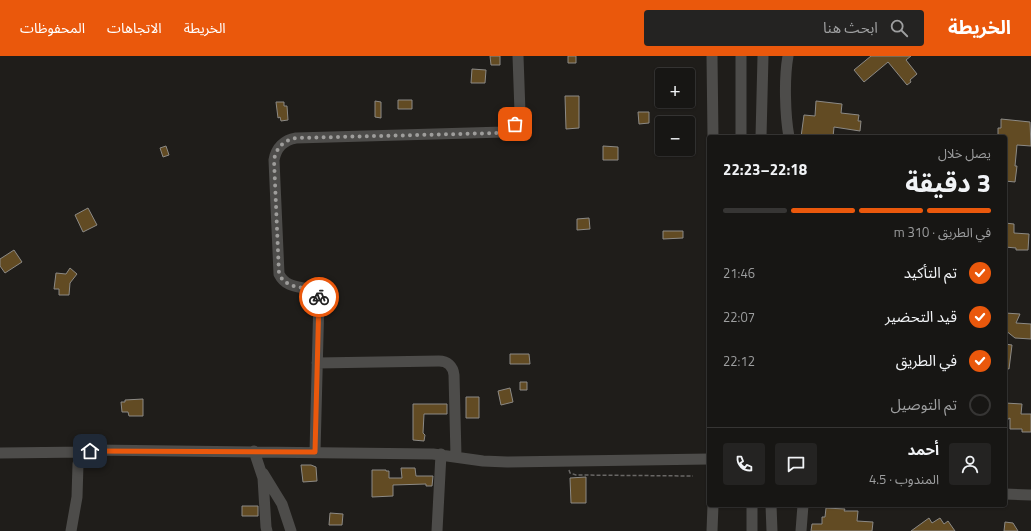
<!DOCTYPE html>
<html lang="ar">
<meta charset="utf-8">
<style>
:root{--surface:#171614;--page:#242322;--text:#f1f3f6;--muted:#9e9fa0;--line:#363534;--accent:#ea580c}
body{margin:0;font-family:"Titillium Web","Noto Sans Arabic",sans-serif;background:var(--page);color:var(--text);direction:rtl;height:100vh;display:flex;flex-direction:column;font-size:15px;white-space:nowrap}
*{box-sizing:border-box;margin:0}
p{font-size:13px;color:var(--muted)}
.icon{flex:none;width:22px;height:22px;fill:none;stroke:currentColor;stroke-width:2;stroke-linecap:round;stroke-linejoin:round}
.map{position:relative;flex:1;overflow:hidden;direction:ltr}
.side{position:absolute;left:707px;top:79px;width:300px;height:372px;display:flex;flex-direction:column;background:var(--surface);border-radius:4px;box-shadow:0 1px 3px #0004,0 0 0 1px var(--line);direction:rtl}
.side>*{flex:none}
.tools{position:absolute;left:655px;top:12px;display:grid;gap:8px}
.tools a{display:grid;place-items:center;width:40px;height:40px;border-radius:4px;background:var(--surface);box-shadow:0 1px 3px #0004,0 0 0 1px var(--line);font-size:20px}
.pin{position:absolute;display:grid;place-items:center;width:34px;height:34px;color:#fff;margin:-17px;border-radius:8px;box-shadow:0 2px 6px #0006}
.courier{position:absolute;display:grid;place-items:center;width:40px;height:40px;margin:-20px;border:3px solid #ea580c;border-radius:50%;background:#fff;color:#222;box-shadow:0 1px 5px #0007}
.summary em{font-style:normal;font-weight:700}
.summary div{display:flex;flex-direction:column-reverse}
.summary{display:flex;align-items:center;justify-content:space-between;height:68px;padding:0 16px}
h1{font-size:26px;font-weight:700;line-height:30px}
.bar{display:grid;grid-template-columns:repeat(4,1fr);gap:6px 4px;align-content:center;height:48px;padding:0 16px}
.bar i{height:5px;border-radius:3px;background:var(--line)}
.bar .current{background:var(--accent)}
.bar p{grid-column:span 4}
.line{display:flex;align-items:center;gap:10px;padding:0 16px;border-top:1px solid var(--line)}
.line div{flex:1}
.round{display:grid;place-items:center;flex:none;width:42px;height:42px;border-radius:4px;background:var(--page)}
ol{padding:0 16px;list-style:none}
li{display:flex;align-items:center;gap:12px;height:44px}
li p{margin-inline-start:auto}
li .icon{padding:4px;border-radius:50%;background:var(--accent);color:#fff;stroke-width:4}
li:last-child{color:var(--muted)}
li i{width:22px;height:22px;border:2px solid var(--line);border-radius:50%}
header{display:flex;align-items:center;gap:24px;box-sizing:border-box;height:56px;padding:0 20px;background:var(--accent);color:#fff}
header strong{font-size:19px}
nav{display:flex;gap:22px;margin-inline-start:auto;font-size:14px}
.search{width:280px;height:36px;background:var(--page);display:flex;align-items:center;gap:10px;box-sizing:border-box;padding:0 14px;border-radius:4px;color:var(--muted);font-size:15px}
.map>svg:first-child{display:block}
.building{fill:#624b23;stroke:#8c8a86}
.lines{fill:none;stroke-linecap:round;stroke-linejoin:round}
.path{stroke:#696765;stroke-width:1.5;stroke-dasharray:4 2;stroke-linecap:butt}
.minor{stroke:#4d4c4a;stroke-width:11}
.done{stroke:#9e9d9b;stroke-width:4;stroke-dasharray:0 7.2}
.route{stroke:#ea580c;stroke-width:5}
</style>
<header>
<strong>الخريطة</strong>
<div class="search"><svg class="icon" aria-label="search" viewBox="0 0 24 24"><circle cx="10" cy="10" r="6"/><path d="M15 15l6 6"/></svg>ابحث هنا</div>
<nav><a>الخريطة</a><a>الاتجاهات</a><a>المحفوظات</a></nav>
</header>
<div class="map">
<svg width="1031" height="475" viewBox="0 0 1031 475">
<rect width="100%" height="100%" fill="#1f1d1a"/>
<path class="building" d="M 490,0 L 500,0 L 500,9 L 491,9 Z
M 568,0 L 576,0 L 576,7 L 568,7 Z
M 871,0 L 911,0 L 906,4 L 917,18 L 910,24 L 911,26 L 907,29 L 888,6 L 864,26 L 854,14 Z
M 472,13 L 486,14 L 485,27 L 471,27 Z
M 565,40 L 579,40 L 579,72 L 566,73 Z
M 398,44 L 412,44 L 412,53 L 398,53 Z
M 375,45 L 381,46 L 381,62 L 375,61 Z
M 816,45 L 842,48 L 841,57 L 859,59 L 858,65 L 861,65 L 860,75 L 834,71 L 833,81 L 801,81 L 804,59 L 815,60 Z
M 276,46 L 284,46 L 284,50 L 287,50 L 288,64 L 281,65 L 280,61 L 278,62 Z
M 638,56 L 649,56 L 649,67 L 639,68 Z
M 1001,63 L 1030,66 L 1031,90 L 1017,89 L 1015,110 L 1017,110 L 1015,126 L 1005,125 L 1005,81 L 998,81 L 998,72 L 1001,72 Z
M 166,90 L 169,99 L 163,101 L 160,92 Z
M 603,90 L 618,91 L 618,104 L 603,104 Z
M 88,152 L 97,169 L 83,176 L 75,159 Z
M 589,162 L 590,173 L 577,174 L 577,163 Z
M 1005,167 L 1014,168 L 1014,177 L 1029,178 L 1028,194 L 1016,194 L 1016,192 L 1005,191 Z
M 663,175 L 683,175 L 683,182 L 663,183 Z
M 14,194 L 22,206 L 5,217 L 0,210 L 0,203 Z
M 70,212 L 77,218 L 70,227 L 69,239 L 59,239 L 59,233 L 54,233 L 56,217 L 66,218 Z
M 1005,257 L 1020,258 L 1016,267 L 1031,268 L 1031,283 L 1015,282 L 1005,274 Z
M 1005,288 L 1012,289 L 1009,313 L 1005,312 Z
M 510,298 L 529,298 L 530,308 L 510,308 Z
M 520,326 L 527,326 L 527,334 L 520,334 Z
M 510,332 L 513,346 L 501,349 L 498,335 Z
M 466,341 L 479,341 L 479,362 L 466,362 Z
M 143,343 L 143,360 L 129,360 L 128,356 L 122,356 L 121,346 L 125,346 L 125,344 Z
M 1005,347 L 1022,348 L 1021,358 L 1031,358 L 1031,376 L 1022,376 L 1022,373 L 1010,373 L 1010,362 L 1005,365 Z
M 413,348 L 447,348 L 447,358 L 424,358 L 423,377 L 425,379 L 424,385 L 413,384 Z
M 301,409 L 311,409 L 316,411 L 317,425 L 303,426 Z
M 401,412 L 415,412 L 416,420 L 433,420 L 432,430 L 426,430 L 426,428 L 393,429 L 393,440 L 372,441 L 372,414 L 386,414 L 386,415 L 389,415 L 389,422 L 402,422 Z
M 586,421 L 586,447 L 571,447 L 570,422 Z
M 242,450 L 258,450 L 258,460 L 242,460 Z
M 826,452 L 845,453 L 844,455 L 858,455 L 857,465 L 873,466 L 872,475 L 811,475 L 812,468 L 822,468 L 822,461 L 825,461 Z
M 330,457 L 343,458 L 342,469 L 329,469 Z
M 929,462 L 932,467 L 940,462 L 944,468 L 948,465 L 955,475 L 911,475 Z
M 1005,466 L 1013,467 L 1018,475 L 1004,475 Z"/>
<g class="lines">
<path class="path" d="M 569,414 L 570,417 L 576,419 L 693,420"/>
<path class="minor" d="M 712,0 L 713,81
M 788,0 C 784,22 785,59 789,81
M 741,81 L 741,0
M 761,81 L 763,0
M 317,307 L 439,305 C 447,305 453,310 454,319 L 456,400
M 254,395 L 263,422 L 266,471 L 267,475
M 315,396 L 319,241 C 312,226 289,238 279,218 L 274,104 C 276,92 284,84 296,82 L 504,76 L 515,68 L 520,56 L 518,0
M 0,397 L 87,396
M 263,417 L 282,448 L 291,475
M 1005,438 L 1031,439
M 752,449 L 752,475
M 771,449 L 772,475
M 71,475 L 77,441 L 78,408 L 83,399 L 87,396 L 94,394 L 433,398 L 483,405 L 507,406 L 709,403
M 437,475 L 441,398
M 712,475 L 713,449
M 801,475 L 803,449"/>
</g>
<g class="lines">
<path class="done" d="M 319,241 C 312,226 289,238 279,218 L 274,104 C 276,92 284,84 296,82 L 500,77 L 508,74 L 515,68"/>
<path class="route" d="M 90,395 L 315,396 L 319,241"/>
</g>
</svg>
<div class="tools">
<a>+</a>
<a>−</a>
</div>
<div class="pin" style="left:515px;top:68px;background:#ea580c"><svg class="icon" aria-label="bag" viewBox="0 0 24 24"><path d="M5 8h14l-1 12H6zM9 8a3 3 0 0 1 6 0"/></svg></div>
<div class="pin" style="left:90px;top:395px;background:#1f2937"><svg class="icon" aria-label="home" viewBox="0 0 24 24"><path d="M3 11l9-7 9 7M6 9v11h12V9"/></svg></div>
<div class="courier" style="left:319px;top:241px"><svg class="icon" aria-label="bike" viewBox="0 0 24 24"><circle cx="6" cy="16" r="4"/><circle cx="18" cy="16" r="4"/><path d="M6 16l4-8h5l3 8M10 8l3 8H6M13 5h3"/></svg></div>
<section class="side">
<div class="summary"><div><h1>3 دقيقة</h1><p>يصل خلال</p></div><em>22:18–22:23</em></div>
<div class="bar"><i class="current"></i><i class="current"></i><i class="current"></i><i></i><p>في الطريق · 310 m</p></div>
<ol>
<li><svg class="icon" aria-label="check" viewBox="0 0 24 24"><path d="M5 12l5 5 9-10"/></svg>تم التأكيد<p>21:46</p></li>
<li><svg class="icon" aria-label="check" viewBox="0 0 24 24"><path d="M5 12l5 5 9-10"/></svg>قيد التحضير<p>22:07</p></li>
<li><svg class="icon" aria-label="check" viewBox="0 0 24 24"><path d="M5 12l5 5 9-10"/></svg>في الطريق<p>22:12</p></li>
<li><i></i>تم التوصيل</li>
</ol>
<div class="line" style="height:72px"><a class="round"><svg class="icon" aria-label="person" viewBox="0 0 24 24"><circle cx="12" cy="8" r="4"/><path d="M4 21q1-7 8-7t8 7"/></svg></a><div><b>أحمد</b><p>المندوب · 4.5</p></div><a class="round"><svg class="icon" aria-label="chat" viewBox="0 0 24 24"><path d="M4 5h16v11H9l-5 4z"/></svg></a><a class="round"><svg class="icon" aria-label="phone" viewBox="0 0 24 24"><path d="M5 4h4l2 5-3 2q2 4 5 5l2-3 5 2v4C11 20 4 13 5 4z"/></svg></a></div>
</section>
</div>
